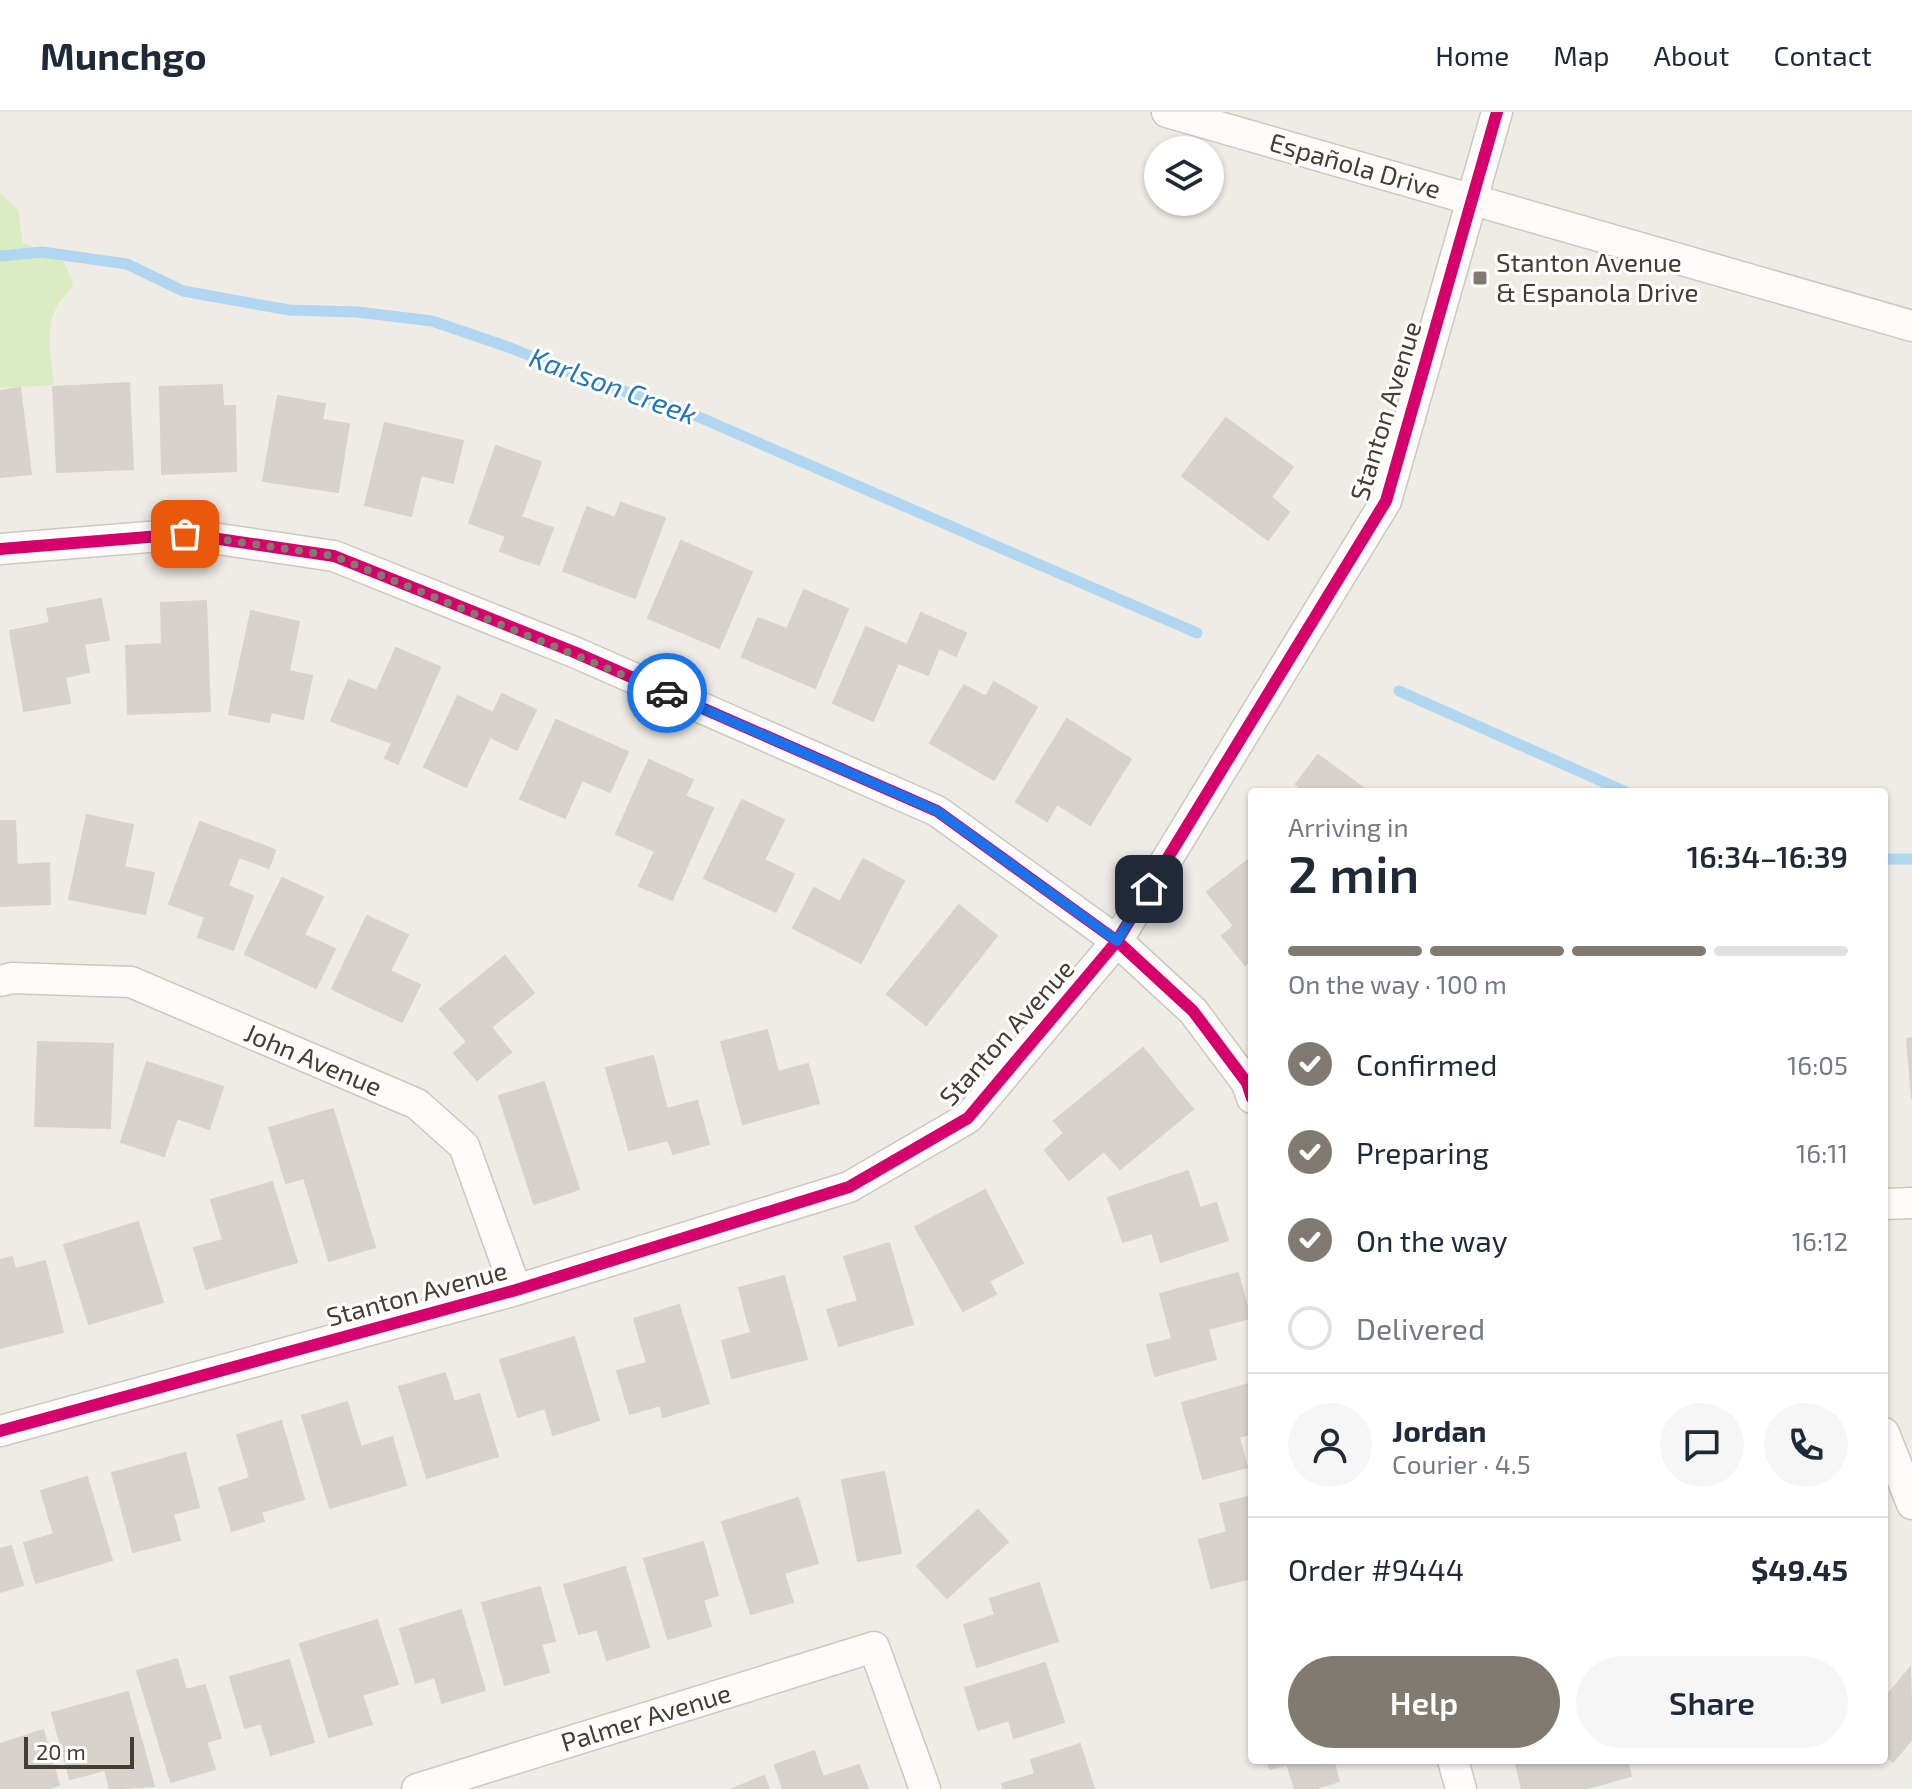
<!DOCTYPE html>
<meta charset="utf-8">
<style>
:root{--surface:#fff;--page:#f6f6f7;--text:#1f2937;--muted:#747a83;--line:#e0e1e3;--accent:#807a70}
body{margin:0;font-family:"Exo 2",sans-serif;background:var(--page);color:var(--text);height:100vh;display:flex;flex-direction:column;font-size:30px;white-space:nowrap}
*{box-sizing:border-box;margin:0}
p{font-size:26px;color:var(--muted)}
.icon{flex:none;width:44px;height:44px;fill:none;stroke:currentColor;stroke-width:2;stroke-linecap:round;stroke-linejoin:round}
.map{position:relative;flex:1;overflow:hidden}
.sheet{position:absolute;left:1248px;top:676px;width:640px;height:976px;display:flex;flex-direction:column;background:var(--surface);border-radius:8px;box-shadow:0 2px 6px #0004}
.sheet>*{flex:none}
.controls{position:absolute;left:1144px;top:24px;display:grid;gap:16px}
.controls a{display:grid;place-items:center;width:80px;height:80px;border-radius:50%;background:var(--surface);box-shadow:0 2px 6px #0004;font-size:40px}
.scale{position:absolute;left:24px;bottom:20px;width:110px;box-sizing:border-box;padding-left:8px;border:4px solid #443d31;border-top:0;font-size:22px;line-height:28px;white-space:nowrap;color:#443d31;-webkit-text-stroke:6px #fff;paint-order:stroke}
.pin{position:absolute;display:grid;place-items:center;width:68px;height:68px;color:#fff;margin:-34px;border-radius:16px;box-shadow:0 4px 12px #0006}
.courier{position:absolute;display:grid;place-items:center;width:80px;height:80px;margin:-40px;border:6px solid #1a73e8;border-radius:50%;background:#fff;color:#222;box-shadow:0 2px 10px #0007}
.headline em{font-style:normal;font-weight:600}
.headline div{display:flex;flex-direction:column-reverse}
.headline{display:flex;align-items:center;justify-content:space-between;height:136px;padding:0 40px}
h1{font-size:52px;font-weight:600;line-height:60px}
.bar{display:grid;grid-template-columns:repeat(4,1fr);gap:12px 8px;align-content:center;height:96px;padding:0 40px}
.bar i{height:10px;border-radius:6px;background:var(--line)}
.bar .active{background:var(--accent)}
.bar p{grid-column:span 4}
.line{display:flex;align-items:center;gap:20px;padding:0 40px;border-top:2px solid var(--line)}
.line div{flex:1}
.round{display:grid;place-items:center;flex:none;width:84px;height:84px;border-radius:42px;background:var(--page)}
ol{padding:0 40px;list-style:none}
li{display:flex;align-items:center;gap:24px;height:88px}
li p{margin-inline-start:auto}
li .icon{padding:8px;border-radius:50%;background:var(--accent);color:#fff;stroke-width:4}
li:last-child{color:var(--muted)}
li i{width:44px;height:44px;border:4px solid var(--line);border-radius:50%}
.cta{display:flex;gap:16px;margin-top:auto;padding:16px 40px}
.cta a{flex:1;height:92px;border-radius:48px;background:var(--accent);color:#fff;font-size:32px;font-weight:600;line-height:92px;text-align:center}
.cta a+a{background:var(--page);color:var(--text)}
header{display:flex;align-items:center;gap:48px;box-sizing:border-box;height:112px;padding:0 40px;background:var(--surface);border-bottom:2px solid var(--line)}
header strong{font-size:38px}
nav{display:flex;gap:44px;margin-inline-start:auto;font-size:28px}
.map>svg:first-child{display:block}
.green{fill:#dbecc2}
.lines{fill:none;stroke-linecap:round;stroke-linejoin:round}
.stream{stroke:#b0d6f2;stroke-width:11}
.building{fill:#d7d3cc;stroke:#d7d3cb;stroke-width:2}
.street-casing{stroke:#cbc8c1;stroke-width:33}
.street{stroke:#fdfcfb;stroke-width:30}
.cycleway-casing{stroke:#fff;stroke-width:17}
.cycleway{stroke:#d6006c;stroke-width:12}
.done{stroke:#807a70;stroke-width:8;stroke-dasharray:0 14.4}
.route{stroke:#1a73e8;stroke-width:10}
.poi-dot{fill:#807a70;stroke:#fff;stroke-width:3}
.labels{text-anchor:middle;stroke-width:6;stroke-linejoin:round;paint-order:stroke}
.street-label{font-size:26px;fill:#443d31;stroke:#fff}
.poi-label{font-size:26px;fill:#443d31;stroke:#fff;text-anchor:start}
.water-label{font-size:28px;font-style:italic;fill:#2176ba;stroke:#fff}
</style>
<header>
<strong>Munchgo</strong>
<nav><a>Home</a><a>Map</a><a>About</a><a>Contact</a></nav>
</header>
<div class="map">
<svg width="1912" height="1677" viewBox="0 0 1912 1677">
<rect width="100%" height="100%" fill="#efece5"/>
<path class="green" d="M 0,81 L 18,98 L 23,131 L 61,145 L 73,170 C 70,181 65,182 59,191 C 44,214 51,247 54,273 L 0,276 Z"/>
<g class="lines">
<path class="stream" d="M 0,144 L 42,140 L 127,152 L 183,179 L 289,198 L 357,200 L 432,209 L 511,236 L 584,266 L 685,299 L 1197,521
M 1399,579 L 1626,680
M 1884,747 L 1912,747"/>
</g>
<path class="building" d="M 129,271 L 133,357 L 57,360 L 53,275 Z
M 222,273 L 223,294 L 235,294 L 236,359 L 162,362 L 160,275 Z
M 20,276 L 31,362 L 0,365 L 0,279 Z
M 278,284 L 325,292 L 322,308 L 349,312 L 338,380 L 263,369 Z
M 1226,306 L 1293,355 L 1271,385 L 1289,400 L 1268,428 L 1182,364 Z
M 385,311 L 463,329 L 453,371 L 421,363 L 411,404 L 365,393 Z
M 496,334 L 541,350 L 521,405 L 553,416 L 539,453 L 500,439 L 506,424 L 469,411 Z
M 621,391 L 665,406 L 635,486 L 563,459 L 587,395 L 615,406 Z
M 681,429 L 752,460 L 719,536 L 648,506 Z
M 804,478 L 848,497 L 815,576 L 742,545 L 758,506 L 787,517 Z
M 101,487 L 109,528 L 84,532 L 89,560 L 65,565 L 70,591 L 24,599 L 10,519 L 50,511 L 47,497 Z
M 206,489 L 210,599 L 128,602 L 126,534 L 162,532 L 161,491 Z
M 251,499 L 299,510 L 289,559 L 312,564 L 303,607 L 271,600 L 269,610 L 229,602 Z
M 921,501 L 966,521 L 956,544 L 939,536 L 928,563 L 898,551 L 873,609 L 833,591 L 866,515 L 907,533 Z
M 396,536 L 440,555 L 398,652 L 385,646 L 392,631 L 331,609 L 349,568 L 377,579 Z
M 994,570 L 1037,595 L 994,668 L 930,631 L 964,573 L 986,585 Z
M 502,582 L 536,598 L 517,638 L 490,625 L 466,675 L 424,655 L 458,584 L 493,601 Z
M 1067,607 L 1131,647 L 1090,713 L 1057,692 L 1047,709 L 1016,690 Z
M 556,608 L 628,640 L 610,680 L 582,668 L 565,706 L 520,687 Z
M 1318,643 L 1369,680 L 1307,680 L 1296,672 Z
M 649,648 L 693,668 L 685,684 L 713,696 L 672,788 L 639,774 L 655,739 L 616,722 Z
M 742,688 L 784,708 L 764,748 L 794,762 L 776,800 L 704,766 Z
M 87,703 L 133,713 L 124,755 L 154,761 L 145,802 L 69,787 Z
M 0,709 L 15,709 L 17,753 L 49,751 L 50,792 L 0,794 Z
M 200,710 L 275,738 L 269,756 L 239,745 L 228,774 L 253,784 L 233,838 L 198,825 L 205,805 L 169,792 Z
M 1252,745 L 1252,848 L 1245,853 L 1222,824 L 1234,814 L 1207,780 Z
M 863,747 L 904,769 L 861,851 L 793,816 L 814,776 L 840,790 Z
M 282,766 L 323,785 L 304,823 L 335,837 L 316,876 L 245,842 Z
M 959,793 L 997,824 L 926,913 L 887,882 Z
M 367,804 L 408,823 L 390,859 L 420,873 L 402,910 L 332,877 Z
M 505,844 L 534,881 L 491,915 L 511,940 L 477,968 L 454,941 L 467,930 L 440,897 Z
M 767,918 L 778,960 L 808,952 L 819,991 L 743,1012 L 721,930 Z
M 1912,926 L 1912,987 L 1907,927 Z
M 38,930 L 113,932 L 110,1016 L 35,1014 Z
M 1143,936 L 1193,997 L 1120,1057 L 1104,1039 L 1069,1068 L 1045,1038 L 1064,1021 L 1054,1009 Z
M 653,944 L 667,997 L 697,989 L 709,1032 L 673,1042 L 668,1028 L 629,1038 L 606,956 Z
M 147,950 L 223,975 L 209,1017 L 177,1006 L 164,1044 L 121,1030 Z
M 544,970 L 579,1077 L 534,1092 L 499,984 Z
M 333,997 L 375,1135 L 329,1149 L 304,1066 L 286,1071 L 269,1016 Z
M 1188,1059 L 1200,1096 L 1216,1091 L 1228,1128 L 1161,1150 L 1152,1121 L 1123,1130 L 1108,1086 Z
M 272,1070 L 297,1150 L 206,1177 L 194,1136 L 223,1128 L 211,1088 Z
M 985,1078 L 1023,1151 L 989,1169 L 996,1182 L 963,1199 L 915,1115 Z
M 138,1110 L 163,1190 L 89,1212 L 64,1133 Z
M 889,1131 L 913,1212 L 839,1234 L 827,1198 L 858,1189 L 844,1145 Z
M 12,1145 L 15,1157 L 45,1149 L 63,1220 L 0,1236 L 0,1148 Z
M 1238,1161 L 1250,1206 L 1208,1217 L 1216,1247 L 1155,1264 L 1147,1233 L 1172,1227 L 1160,1182 Z
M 784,1164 L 807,1247 L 732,1266 L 722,1229 L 751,1221 L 739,1176 Z
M 679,1193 L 709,1291 L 663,1305 L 660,1293 L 630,1302 L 617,1259 L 647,1251 L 634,1207 Z
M 574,1225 L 599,1308 L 553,1323 L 545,1296 L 518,1305 L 500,1248 Z
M 445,1261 L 454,1290 L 479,1282 L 498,1344 L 427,1366 L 399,1275 Z
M 1252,1271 L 1252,1321 L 1239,1325 L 1247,1355 L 1203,1367 L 1182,1291 Z
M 347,1290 L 361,1335 L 392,1325 L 406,1373 L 330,1396 L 302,1304 Z
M 281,1309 L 304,1387 L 261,1400 L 264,1409 L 232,1419 L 219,1376 L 250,1366 L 237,1323 Z
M 185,1341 L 199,1395 L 173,1402 L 180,1428 L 133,1440 L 112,1361 Z
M 884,1360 L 901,1441 L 858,1449 L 842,1368 Z
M 87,1365 L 112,1448 L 36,1471 L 24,1431 L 54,1422 L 41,1379 Z
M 1252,1384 L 1252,1466 L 1211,1476 L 1199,1428 L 1227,1420 L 1220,1392 Z
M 798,1386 L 818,1451 L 784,1461 L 793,1490 L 751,1502 L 722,1410 Z
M 978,1398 L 1008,1430 L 947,1486 L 917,1454 Z
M 703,1430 L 718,1483 L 703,1488 L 711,1514 L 668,1527 L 644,1447 Z
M 11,1434 L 23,1473 L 0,1480 L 0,1437 Z
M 625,1455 L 649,1535 L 607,1548 L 597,1517 L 579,1522 L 564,1473 Z
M 1039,1471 L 1058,1529 L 977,1555 L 964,1513 L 995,1503 L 990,1487 Z
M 540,1475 L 555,1529 L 541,1532 L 549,1560 L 505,1573 L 482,1491 Z
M 461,1498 L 485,1578 L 442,1591 L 435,1565 L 416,1571 L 400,1517 Z
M 377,1508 L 398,1572 L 362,1583 L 372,1612 L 329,1625 L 300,1532 Z
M 177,1547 L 186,1578 L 205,1573 L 221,1626 L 206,1630 L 215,1657 L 171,1670 L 137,1559 Z
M 289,1548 L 314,1630 L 271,1643 L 261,1611 L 245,1616 L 230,1565 Z
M 1045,1551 L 1064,1610 L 1014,1626 L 1009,1608 L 978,1618 L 965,1576 Z
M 1910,1556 L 1912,1627 L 1893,1650 L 1884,1642 L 1884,1587 Z
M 128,1580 L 154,1674 L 110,1677 L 105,1658 L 70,1667 L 52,1601 Z
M 43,1618 L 59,1673 L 47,1677 L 0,1677 L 0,1632 Z
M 1080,1632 L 1094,1677 L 1004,1677 L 1002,1672 L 1035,1662 L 1031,1648 Z
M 814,1639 L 823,1665 L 859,1653 L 868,1677 L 783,1677 L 775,1653 Z
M 1267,1648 L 1333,1648 L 1339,1669 L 1314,1677 L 1295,1677 L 1287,1652 L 1270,1657 Z
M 1515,1648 L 1627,1648 L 1631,1664 L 1584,1677 L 1522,1677 Z
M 764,1664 L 769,1677 L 732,1677 Z"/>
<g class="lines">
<defs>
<path id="street" d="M 1167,0 L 1912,214
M 0,437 L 185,422 L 334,444 L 574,540 L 937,699 L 1117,829 L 1193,899 L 1247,971 L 1252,986
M 0,869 L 12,866 L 131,870 L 417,992 L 464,1034 L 516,1178
M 1884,1092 L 1912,1091
M 0,1319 L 516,1178 L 849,1075 L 968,1006 L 1117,829 L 1386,389 L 1497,0
M 1884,1321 L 1912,1392
M 1453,1648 L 1461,1677
M 417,1677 L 874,1535 L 925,1677"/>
</defs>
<use href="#street" class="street-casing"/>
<use href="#street" class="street"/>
<defs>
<path id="cycleway" d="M 0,437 L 185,422 L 334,444 L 574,540 L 937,699 L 1117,829 L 1193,899 L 1247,971 L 1252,986
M 0,1319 L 516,1178 L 849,1075 L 968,1006 L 1117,829 L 1386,389 L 1497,0"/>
</defs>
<use href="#cycleway" class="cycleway-casing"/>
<use href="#cycleway" class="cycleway"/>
</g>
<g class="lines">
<path class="done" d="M 185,422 L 334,444 L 667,581"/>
<path class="route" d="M 667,581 L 937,699 L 1117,829 L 1149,777"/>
</g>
<rect class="poi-dot" x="1472" y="158" width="16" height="16" rx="4"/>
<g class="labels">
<g class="street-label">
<text transform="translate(1355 54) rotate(16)" y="9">Española Drive</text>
<text transform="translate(1386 299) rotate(-73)" y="9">Stanton Avenue</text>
<text transform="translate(1007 921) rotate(-48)" y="9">Stanton Avenue</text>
<text transform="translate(313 948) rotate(23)" y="9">John Avenue</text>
<text transform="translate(417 1182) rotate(-15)" y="9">Stanton Avenue</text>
<text transform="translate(646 1606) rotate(-17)" y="9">Palmer Avenue</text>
</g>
<g class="poi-label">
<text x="1496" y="160">Stanton Avenue<tspan x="1496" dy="30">&amp; Espanola Drive</tspan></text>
</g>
<g class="water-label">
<text transform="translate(613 274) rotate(20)" y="10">Karlson Creek</text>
</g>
</g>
</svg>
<div class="controls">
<a><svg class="icon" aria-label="layers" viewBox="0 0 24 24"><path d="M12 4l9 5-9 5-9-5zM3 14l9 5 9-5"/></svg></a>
</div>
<div class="scale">20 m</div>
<div class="pin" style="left:185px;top:422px;background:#ea580c"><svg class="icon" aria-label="bag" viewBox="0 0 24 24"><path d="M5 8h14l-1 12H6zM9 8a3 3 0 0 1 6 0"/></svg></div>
<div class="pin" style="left:1149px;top:777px;background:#1f2937"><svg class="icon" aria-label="home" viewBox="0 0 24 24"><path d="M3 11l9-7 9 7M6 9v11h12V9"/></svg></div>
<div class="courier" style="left:667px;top:581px"><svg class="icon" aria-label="car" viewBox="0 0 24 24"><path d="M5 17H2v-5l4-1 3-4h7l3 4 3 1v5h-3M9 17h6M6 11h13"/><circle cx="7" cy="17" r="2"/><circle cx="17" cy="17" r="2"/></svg></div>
<section class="sheet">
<div class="headline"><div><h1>2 min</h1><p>Arriving in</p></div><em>16:34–16:39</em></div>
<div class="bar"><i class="active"></i><i class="active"></i><i class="active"></i><i></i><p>On the way · 100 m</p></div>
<ol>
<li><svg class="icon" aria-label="check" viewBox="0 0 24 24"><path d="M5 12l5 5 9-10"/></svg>Confirmed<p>16:05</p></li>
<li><svg class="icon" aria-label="check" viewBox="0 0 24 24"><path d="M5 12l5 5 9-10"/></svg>Preparing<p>16:11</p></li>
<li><svg class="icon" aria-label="check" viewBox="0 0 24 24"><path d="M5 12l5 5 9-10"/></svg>On the way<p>16:12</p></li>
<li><i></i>Delivered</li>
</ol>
<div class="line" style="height:144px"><a class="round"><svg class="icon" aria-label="person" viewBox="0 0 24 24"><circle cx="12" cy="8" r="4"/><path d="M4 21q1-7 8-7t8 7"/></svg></a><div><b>Jordan</b><p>Courier · 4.5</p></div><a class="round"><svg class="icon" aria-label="chat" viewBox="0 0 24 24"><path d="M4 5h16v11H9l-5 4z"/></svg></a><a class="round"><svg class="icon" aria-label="phone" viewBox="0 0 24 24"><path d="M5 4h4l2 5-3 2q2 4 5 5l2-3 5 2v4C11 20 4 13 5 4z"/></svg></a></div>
<div class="line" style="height:104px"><div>Order #9444</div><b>$49.45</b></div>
<div class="cta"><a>Help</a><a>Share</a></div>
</section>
</div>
